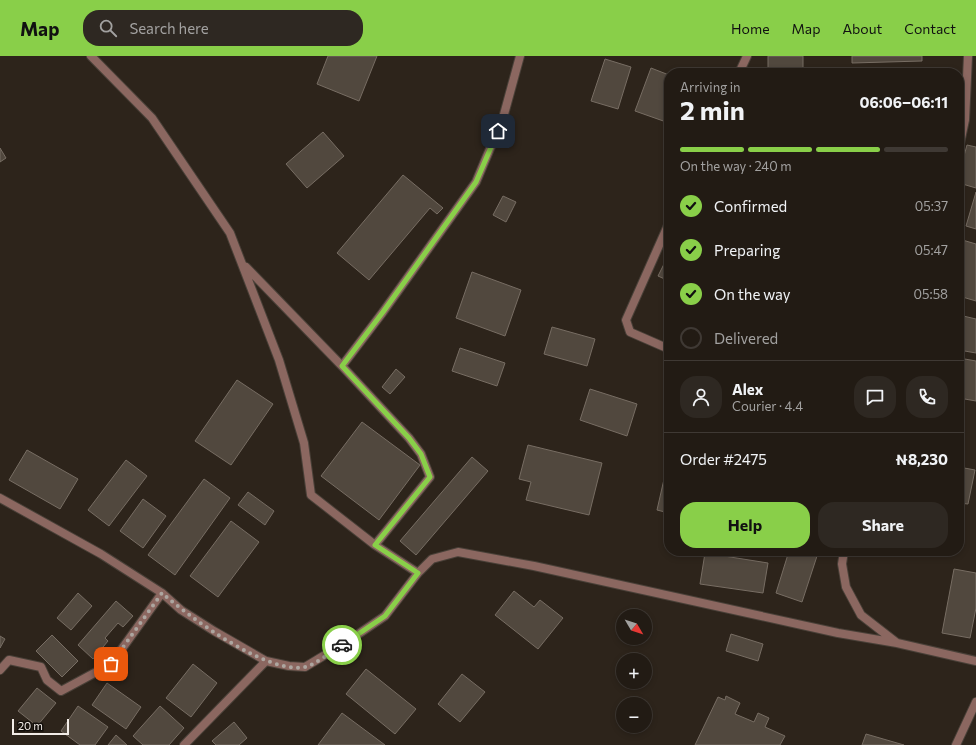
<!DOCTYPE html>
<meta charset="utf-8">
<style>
:root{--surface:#221b14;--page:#2e2822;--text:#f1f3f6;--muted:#a2a1a0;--line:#3f3934;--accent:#89cf49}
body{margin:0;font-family:Commissioner,sans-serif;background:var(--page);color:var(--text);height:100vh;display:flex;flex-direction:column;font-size:15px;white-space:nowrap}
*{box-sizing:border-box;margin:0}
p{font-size:13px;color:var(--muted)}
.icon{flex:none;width:22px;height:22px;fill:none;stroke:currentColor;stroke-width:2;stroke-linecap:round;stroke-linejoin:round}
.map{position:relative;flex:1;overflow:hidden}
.drawer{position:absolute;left:664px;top:12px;width:300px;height:488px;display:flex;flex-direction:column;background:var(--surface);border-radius:16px;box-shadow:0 2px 6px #0003,0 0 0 1px var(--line)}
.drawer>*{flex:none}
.needle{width:26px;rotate:129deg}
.fabs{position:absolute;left:616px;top:553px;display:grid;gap:8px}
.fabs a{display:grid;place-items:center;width:36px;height:36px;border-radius:50%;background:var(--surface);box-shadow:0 2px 6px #0003,0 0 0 1px var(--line);font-size:20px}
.scale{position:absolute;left:12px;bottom:10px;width:57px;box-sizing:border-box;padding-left:4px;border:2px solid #f2ece7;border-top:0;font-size:11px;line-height:14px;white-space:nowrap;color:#f2ece7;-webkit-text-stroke:3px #120e0a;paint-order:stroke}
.pin{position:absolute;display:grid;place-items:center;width:34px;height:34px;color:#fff;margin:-17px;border-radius:8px;box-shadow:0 2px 6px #0006}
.courier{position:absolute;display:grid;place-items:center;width:40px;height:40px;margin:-20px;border:3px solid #89cf49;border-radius:50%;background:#fff;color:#222;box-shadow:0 1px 5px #0007}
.headline em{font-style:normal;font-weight:700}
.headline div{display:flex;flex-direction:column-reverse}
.headline{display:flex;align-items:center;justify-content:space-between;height:68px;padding:0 16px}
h1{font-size:26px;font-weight:700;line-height:30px}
.bar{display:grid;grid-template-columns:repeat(4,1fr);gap:6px 4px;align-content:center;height:48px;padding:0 16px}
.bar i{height:5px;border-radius:3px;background:var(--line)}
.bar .current{background:var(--accent)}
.bar p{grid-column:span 4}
.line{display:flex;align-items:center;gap:10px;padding:0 16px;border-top:1px solid var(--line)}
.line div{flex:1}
.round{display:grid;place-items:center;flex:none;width:42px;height:42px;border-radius:16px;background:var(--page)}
ol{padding:0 16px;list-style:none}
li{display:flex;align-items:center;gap:12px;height:44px}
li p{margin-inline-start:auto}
li .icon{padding:4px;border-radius:50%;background:var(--accent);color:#111;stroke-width:4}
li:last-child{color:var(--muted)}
li i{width:22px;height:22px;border:2px solid var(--line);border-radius:50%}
.primary-button{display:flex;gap:8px;margin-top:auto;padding:8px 16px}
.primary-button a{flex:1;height:46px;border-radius:16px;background:var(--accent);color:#111;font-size:16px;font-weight:700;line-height:46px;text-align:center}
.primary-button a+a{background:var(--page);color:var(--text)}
header{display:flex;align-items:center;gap:24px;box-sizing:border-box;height:56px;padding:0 20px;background:var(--accent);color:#111}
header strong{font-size:19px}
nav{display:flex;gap:22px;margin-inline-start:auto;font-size:14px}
.search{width:280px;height:36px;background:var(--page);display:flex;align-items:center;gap:10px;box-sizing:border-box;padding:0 14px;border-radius:16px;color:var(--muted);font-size:15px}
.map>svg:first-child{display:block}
.building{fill:#51483e;stroke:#776d63}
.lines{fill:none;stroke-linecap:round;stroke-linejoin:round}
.minor-casing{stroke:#494038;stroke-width:10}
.minor{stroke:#8b6760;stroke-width:8}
.done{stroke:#ada6a0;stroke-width:4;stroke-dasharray:0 7.2}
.route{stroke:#89cf49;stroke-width:5}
</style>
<header>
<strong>Map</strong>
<div class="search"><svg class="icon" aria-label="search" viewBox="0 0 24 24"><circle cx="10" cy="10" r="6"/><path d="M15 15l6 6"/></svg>Search here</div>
<nav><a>Home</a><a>Map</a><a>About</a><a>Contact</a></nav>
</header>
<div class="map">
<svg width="976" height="689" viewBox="0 0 976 689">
<rect width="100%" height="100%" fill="#2d241b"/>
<path class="building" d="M 328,0 L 377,0 L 359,45 L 317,28 Z
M 768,0 L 803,0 L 803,16 L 768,15 Z
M 852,0 L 922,0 L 922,5 L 852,7 Z
M 605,3 L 631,11 L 618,53 L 591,45 Z
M 651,12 L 669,19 L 669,67 L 635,55 Z
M 323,76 L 344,100 L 307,132 L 286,108 Z
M 967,89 L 976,91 L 976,132 L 959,127 L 959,118 Z
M 0,92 L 6,102 L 0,106 Z
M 403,119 L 443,152 L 437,158 L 430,152 L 369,224 L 337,197 Z
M 976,136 L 976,173 L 966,170 Z
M 503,140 L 516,146 L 506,166 L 493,159 Z
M 959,183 L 976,188 L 976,245 L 959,240 Z
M 669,198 L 669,225 L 658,220 Z
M 472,216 L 521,234 L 505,280 L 456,262 Z
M 959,259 L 976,263 L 976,297 L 959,294 Z
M 552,271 L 595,283 L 587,310 L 544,298 Z
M 460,292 L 505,307 L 497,330 L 452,315 Z
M 959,302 L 976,305 L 976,345 L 959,342 Z
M 396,313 L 405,321 L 390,338 L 382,331 Z
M 237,324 L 273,348 L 231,409 L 195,385 Z
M 590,333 L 637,348 L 627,380 L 580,364 Z
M 362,366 L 420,409 L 379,464 L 321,420 Z
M 528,389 L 602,407 L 589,459 L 526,444 L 531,426 L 519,423 Z
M 27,394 L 78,423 L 60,453 L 9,424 Z
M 472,401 L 488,415 L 416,499 L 400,485 Z
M 126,404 L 147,420 L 109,470 L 88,454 Z
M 667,410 L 669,410 L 669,457 L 657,454 Z
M 959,411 L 975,414 L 968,448 L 959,447 Z
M 204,423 L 230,442 L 175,519 L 148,499 Z
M 248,436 L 274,455 L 265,469 L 238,449 Z
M 143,443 L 166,460 L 143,492 L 120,475 Z
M 231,465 L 259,486 L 218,541 L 190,520 Z
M 789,495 L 811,495 L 818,497 L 802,546 L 776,537 Z
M 705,497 L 768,507 L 763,537 L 700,528 Z
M 954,513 L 976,517 L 976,552 L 970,582 L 942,577 Z
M 514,535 L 534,551 L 540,544 L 563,562 L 538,593 L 495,559 Z
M 78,537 L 92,550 L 71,574 L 57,562 Z
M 116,545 L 133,560 L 123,571 L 118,567 L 105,582 L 108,585 L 93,603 L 78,589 Z
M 731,578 L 763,588 L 758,605 L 726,595 Z
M 52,579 L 78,605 L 62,621 L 36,595 Z
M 0,580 L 5,583 L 0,592 Z
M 193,608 L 217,627 L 191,661 L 166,642 Z
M 366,613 L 416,653 L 395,678 L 346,638 Z
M 462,618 L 485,636 L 460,666 L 438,648 Z
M 107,627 L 141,651 L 126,673 L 92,649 Z
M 37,632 L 56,647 L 37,670 L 18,655 Z
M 726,640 L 740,647 L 735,658 L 754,666 L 758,657 L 769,662 L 765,671 L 785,680 L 780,689 L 695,689 L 718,641 L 725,644 Z
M 78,650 L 108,671 L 95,689 L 80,689 L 61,675 Z
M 160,650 L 184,672 L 169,689 L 143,689 L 133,680 Z
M 342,657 L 385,689 L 318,689 Z
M 234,666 L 247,682 L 239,689 L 216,689 L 212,685 Z
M 866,678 L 904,689 L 862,689 Z
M 116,679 L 127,689 L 108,689 Z"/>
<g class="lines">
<defs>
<path id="minor" d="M 91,0 L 152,62 L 230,177 L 279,304 L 304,387 L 311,439 L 375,489 L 418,517
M 739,17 L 747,0
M 959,92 L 965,64 L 968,0
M 669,167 L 626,264 L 630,276 L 669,293
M 246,211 L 342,310 L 409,382 L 421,398 L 430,421 L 375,489
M 342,310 L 383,256 L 476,126 L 503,62 L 520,0
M 0,442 L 101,498 L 162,537 L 181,554 L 214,575 L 266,605 L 289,610 L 305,611 L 348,585 L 385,560 L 418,517 L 432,503 L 458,496 L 534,510 L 838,577 L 897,587
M 844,495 L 842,508 L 846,531 L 861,559 L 897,587 L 976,605
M 0,614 L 9,604 L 41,611 L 47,624 L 61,635 L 111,608 L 162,537
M 184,689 L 266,605
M 956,689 L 976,646"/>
</defs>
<use href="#minor" class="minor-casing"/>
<use href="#minor" class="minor"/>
</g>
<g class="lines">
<path class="done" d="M 111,608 L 162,537 C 189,561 268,619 305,611 C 315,609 332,595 342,589"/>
<path class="route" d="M 342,589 L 385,560 L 418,517 L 375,489 L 430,421 L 421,398 L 409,382 L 342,310 L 383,256 L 476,126 L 498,75"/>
</g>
</svg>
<div class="fabs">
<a><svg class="needle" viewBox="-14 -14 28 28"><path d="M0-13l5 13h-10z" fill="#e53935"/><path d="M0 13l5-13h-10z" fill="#a2a1a0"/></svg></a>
<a>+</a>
<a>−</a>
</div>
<div class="scale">20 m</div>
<div class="pin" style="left:111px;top:608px;background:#ea580c"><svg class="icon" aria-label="bag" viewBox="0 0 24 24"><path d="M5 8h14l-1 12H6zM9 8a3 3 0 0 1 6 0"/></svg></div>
<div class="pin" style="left:498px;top:75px;background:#1f2937"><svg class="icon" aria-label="home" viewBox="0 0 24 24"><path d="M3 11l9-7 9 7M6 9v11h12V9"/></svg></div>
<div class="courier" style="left:342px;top:589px"><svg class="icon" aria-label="car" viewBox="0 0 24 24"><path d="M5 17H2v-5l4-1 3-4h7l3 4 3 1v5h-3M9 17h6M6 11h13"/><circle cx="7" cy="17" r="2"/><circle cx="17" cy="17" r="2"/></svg></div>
<section class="drawer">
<div class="headline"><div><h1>2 min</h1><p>Arriving in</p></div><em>06:06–06:11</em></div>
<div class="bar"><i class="current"></i><i class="current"></i><i class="current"></i><i></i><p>On the way · 240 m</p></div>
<ol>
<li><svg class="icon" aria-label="check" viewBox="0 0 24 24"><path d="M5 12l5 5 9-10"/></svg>Confirmed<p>05:37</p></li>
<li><svg class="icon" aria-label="check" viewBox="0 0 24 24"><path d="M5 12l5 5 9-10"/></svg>Preparing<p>05:47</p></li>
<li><svg class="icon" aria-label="check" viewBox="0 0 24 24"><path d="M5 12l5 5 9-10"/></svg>On the way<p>05:58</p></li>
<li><i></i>Delivered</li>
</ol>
<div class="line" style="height:72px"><a class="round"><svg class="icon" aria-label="person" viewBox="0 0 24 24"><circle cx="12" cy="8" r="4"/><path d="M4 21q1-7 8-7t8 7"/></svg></a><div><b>Alex</b><p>Courier · 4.4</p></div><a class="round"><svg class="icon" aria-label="chat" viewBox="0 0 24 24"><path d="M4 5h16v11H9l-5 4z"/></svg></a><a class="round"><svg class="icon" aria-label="phone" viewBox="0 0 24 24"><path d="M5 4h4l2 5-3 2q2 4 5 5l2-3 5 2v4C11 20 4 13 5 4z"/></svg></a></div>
<div class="line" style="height:52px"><div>Order #2475</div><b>₦8,230</b></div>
<div class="primary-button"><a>Help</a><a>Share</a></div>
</section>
</div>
